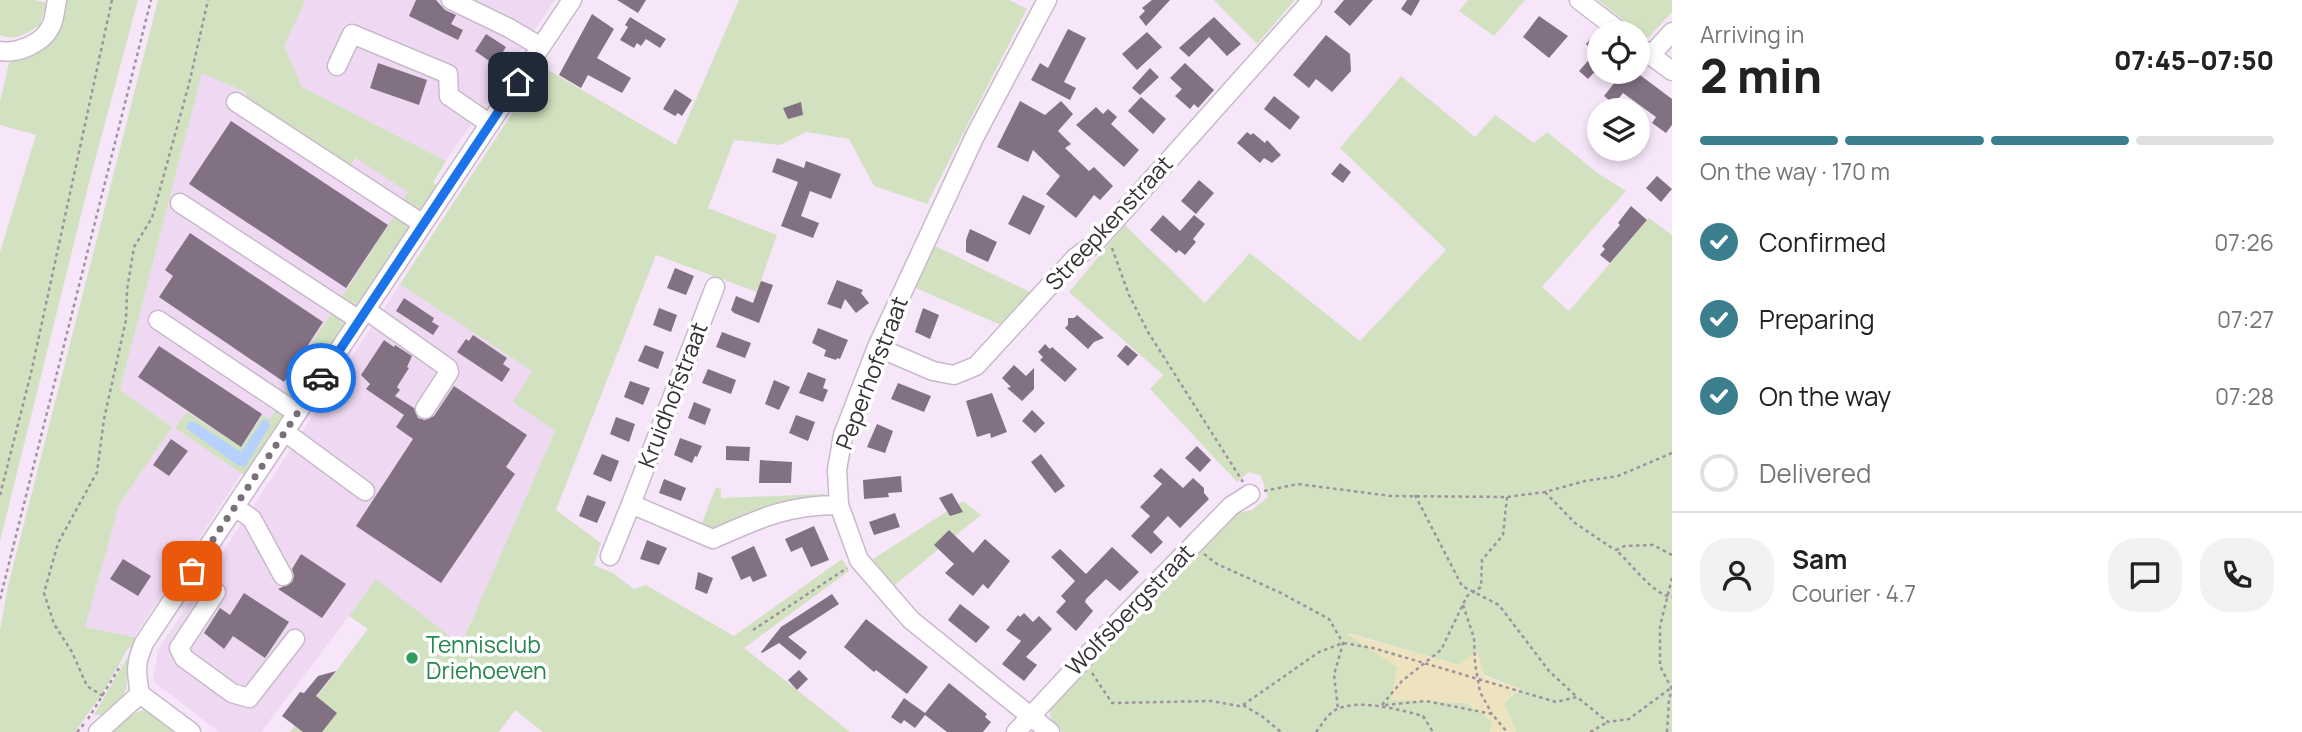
<!DOCTYPE html>
<meta charset="utf-8">
<style>
:root{--surface:#fff;--page:#f2f2f2;--text:#222;--muted:#767676;--line:#e0e0e0;--accent:#3b7f8e}
body{margin:0;font-family:Manrope,sans-serif;background:var(--page);color:var(--text);height:100vh;display:flex;flex-direction:column;font-size:26px;white-space:nowrap}
*{box-sizing:border-box;margin:0}
p{font-size:23px;color:var(--muted)}
.icon{flex:none;width:38px;height:38px;fill:none;stroke:currentColor;stroke-width:2;stroke-linecap:round;stroke-linejoin:round}
.map{position:relative;flex:1;overflow:hidden}
.side{display:flex;flex-direction:column;background:var(--surface);width:630px}
.side>*{flex:none}
.buttons{position:absolute;left:1587px;top:21px;display:grid;gap:14px}
.buttons a{display:grid;place-items:center;width:63px;height:63px;border-radius:50%;background:var(--surface);box-shadow:0 4px 10px #0003;font-size:35px}
.pin{position:absolute;display:grid;place-items:center;width:60px;height:60px;color:#fff;margin:-30px;border-radius:14px;box-shadow:0 4px 10px #0006}
.courier{position:absolute;display:grid;place-items:center;width:70px;height:70px;margin:-35px;border:5px solid #1a73e8;border-radius:50%;background:#fff;color:#222;box-shadow:0 2px 9px #0007}
.overview em{font-style:normal;font-weight:800}
.overview div{display:flex;flex-direction:column-reverse}
.overview{display:flex;align-items:center;justify-content:space-between;height:119px;padding:0 28px}
h1{font-size:46px;font-weight:800;line-height:52px}
.bar{display:grid;grid-template-columns:repeat(4,1fr);gap:10px 7px;align-content:center;height:84px;padding:0 28px}
.bar i{height:9px;border-radius:5px;background:var(--line)}
.bar .current{background:var(--accent)}
.bar p{grid-column:span 4}
.line{display:flex;align-items:center;gap:18px;padding:0 28px;border-top:2px solid var(--line)}
.line div{flex:1}
.round{display:grid;place-items:center;flex:none;width:74px;height:74px;border-radius:28px;background:var(--page)}
ol{padding:0 28px;list-style:none}
li{display:flex;align-items:center;gap:21px;height:77px}
li p{margin-inline-start:auto}
li .icon{padding:7px;border-radius:50%;background:var(--accent);color:#fff;stroke-width:4}
li:last-child{color:var(--muted)}
li i{width:38px;height:38px;border:4px solid var(--line);border-radius:50%}
main{display:flex;flex:1;min-height:0}
.map>svg:first-child{display:block}
.built{fill:#efd9f2}
.green{fill:#d2e2c0}
.sand{fill:#ede3be}
.water{fill:#b6d1fd}
.building{fill:#817183}
.lines{fill:none;stroke-linecap:round;stroke-linejoin:round}
.minor-casing{stroke:#c9b9cc;stroke-width:21}
.path{stroke:#9e92a0;stroke-width:2.5;stroke-dasharray:3.5 3.5;stroke-linecap:butt}
.minor{stroke:#fff;stroke-width:18}
.done{stroke:#7a6f7b;stroke-width:7;stroke-dasharray:0 12.6}
.route{stroke:#1a73e8;stroke-width:9}
.leisure-dot{fill:#2e9e5b;stroke:#fff;stroke-width:2.5}
.labels{text-anchor:middle;stroke-width:7;stroke-linejoin:round;paint-order:stroke}
.street-label{font-size:23px;fill:#362f37;stroke:#fff}
.leisure-label{font-size:23px;fill:#27864d;stroke:#fff;text-anchor:start}
</style>
<main>
<div class="map">
<svg width="1672" height="732" viewBox="0 0 1672 732">
<rect width="100%" height="100%" fill="#f7e6fa"/>
<path class="built" d="M 306,0 L 555,0 L 446,161 L 302,87 L 284,46 Z
M 202,72 L 433,183 L 134,637 L 85,627 L 119,505 L 172,427 L 120,390 Z
M 400,284 L 532,371 L 555,431 L 461,646 L 376,580 L 261,732 L 219,732 L 153,681 L 158,650 Z"/>
<path class="green" d="M 0,0 L 34,0 L 47,3 L 40,25 C 27,33 15,42 0,35 Z
M 65,0 L 138,0 L 90,179 L 0,541 L 0,252 L 36,135 L 0,125 L 0,102 L 9,63 L 20,56 Z
M 158,0 L 306,0 L 284,46 L 302,87 L 446,161 L 433,183 L 438,185 L 423,208 L 414,210 L 402,202 L 408,192 L 356,158 L 349,167 L 246,96 L 247,93 L 202,73 L 120,390 L 172,427 L 119,505 L 85,627 L 134,637 L 138,640 L 127,650 L 104,691 L 75,732 L 0,732 L 0,630 L 8,586 Z
M 739,0 L 1009,0 L 1027,9 L 927,204 L 874,186 L 849,139 L 806,132 L 780,145 L 734,140 L 708,208 L 777,235 L 757,292 L 656,255 L 556,510 L 601,543 L 594,565 L 613,573 L 634,589 L 646,585 L 734,636 L 842,559 L 849,571 L 744,648 L 850,732 L 543,732 L 515,710 L 499,732 L 290,732 L 368,629 L 349,616 L 376,579 L 461,645 L 555,431 L 513,402 L 532,371 L 400,284 L 543,67 L 676,145 Z
M 1214,0 L 1295,0 L 1257,44 Z
M 1468,0 L 1525,0 L 1494,36 L 1459,11 Z
M 1598,0 L 1672,0 L 1672,12 L 1649,37 L 1645,37 Z
M 1401,76 L 1475,137 L 1495,115 L 1534,143 L 1547,132 L 1599,174 L 1626,191 L 1542,287 L 1569,311 L 1649,218 L 1672,235 L 1672,732 L 1516,732 L 1504,703 L 1520,689 L 1459,665 L 1348,633 L 1398,667 L 1392,699 L 1467,703 L 1492,721 L 1490,732 L 1062,732 C 1051,722 1048,717 1051,703 L 1238,513 L 1252,510 L 1268,497 L 1261,476 L 1249,472 L 1237,482 L 1150,389 L 1163,375 L 1069,292 L 1125,225 L 1205,303 L 1250,253 L 1360,341 L 1446,250 L 1340,148 Z
M 396,213 L 407,220 L 410,231 L 360,306 L 350,308 L 340,300 Z
M 935,246 L 1032,293 L 1003,326 L 916,288 Z
M 333,311 L 342,318 L 345,329 L 299,399 L 289,401 L 283,396 L 289,386 L 285,383 Z
M 281,409 L 284,420 L 247,477 L 175,428 L 187,412 L 241,447 L 263,415 L 270,419 L 276,410 Z
M 716,487 L 721,489 L 721,498 L 825,494 L 821,498 L 778,503 L 711,530 L 701,525 Z
M 963,501 L 981,515 L 891,588 L 873,559 Z
M 128,656 C 124,691 134,688 107,715 L 94,715 Z
M 143,710 L 154,712 L 182,732 L 110,732 L 128,716 Z"/>
<path class="sand" d="M 1345,633 L 1459,665 L 1477,651 L 1485,677 L 1520,688 L 1504,703 L 1516,732 L 1490,732 L 1492,721 L 1467,703 L 1391,700 L 1397,667 Z"/>
<path class="water" d="M 263,420 L 268,420 L 270,426 L 245,467 L 237,465 L 186,428 L 189,422 L 193,421 L 241,452 Z"/>
<path class="building" d="M 416,0 L 436,0 L 445,10 L 456,15 L 451,24 L 463,30 L 458,40 L 409,16 Z
M 617,0 L 646,0 L 638,13 Z
M 1152,0 L 1170,0 L 1146,26 L 1139,17 L 1145,11 L 1142,8 Z
M 1344,0 L 1373,0 L 1350,26 L 1334,12 Z
M 1407,0 L 1420,0 L 1411,16 L 1401,9 Z
M 592,14 L 614,29 L 597,58 L 631,78 L 622,93 L 588,75 L 581,88 L 559,75 Z
M 1539,16 L 1568,36 L 1549,58 L 1523,37 Z
M 630,17 L 666,39 L 660,48 L 646,39 L 641,46 L 637,43 L 634,48 L 620,40 L 628,27 L 625,25 Z
M 1214,17 L 1241,44 L 1227,56 L 1209,37 L 1189,57 L 1179,48 Z
M 1068,29 L 1086,38 L 1064,82 L 1076,88 L 1070,100 L 1031,80 L 1040,63 L 1048,68 Z
M 1147,32 L 1162,47 L 1137,70 L 1122,54 Z
M 486,34 L 506,47 L 495,65 L 475,51 Z
M 1326,35 L 1350,54 L 1351,71 L 1332,92 L 1316,79 L 1309,88 L 1293,75 Z
M 1593,36 L 1600,42 L 1600,66 L 1588,79 L 1579,71 L 1595,53 L 1586,44 Z
M 378,63 L 427,80 L 419,105 L 370,88 Z
M 1185,63 L 1214,90 L 1198,108 L 1194,104 L 1190,109 L 1175,96 L 1182,89 L 1170,78 Z
M 1150,68 L 1159,77 L 1140,95 L 1132,88 Z
M 1623,72 L 1636,72 L 1672,99 L 1672,125 L 1666,133 L 1652,123 L 1656,117 L 1623,93 L 1614,104 L 1604,96 Z
M 675,89 L 692,100 L 682,116 L 678,113 L 675,116 L 663,109 Z
M 1274,96 L 1300,117 L 1290,130 L 1264,109 Z
M 1141,97 L 1166,119 L 1153,134 L 1128,111 Z
M 1020,101 L 1045,115 L 1061,101 L 1073,114 L 1058,131 L 1071,144 L 1065,148 L 1089,171 L 1094,167 L 1113,186 L 1100,200 L 1094,195 L 1076,218 L 1046,194 L 1060,176 L 1033,150 L 1028,162 L 997,147 Z
M 801,102 L 803,115 L 788,119 L 783,108 Z
M 1096,107 L 1103,114 L 1108,109 L 1117,117 L 1111,124 L 1139,150 L 1124,167 L 1076,125 Z
M 231,121 L 388,225 L 346,288 L 189,184 Z
M 1247,132 L 1251,135 L 1253,133 L 1265,143 L 1267,140 L 1281,155 L 1272,163 L 1264,158 L 1260,163 L 1237,143 Z
M 777,158 L 804,168 L 806,161 L 841,174 L 831,199 L 810,191 L 801,216 L 819,223 L 813,238 L 781,226 L 798,182 L 772,172 Z
M 1340,163 L 1351,172 L 1343,183 L 1331,174 Z
M 1657,176 L 1672,189 L 1661,202 L 1646,188 Z
M 1199,180 L 1214,193 L 1196,214 L 1181,201 Z
M 1023,195 L 1045,206 L 1030,235 L 1008,224 Z
M 1631,206 L 1647,220 L 1610,263 L 1600,255 L 1605,249 L 1602,246 L 1620,225 L 1618,223 Z
M 1163,215 L 1180,231 L 1194,215 L 1205,224 L 1193,239 L 1196,242 L 1185,255 L 1179,250 L 1176,253 L 1150,230 Z
M 970,229 L 997,242 L 988,262 L 966,252 L 966,240 Z
M 190,233 L 323,322 L 284,382 L 159,297 L 173,276 L 165,270 Z
M 675,268 L 694,276 L 686,295 L 667,288 Z
M 837,280 L 863,290 L 861,293 L 869,303 L 856,313 L 845,299 L 841,309 L 827,304 Z
M 761,281 L 773,285 L 759,323 L 734,313 L 731,310 L 736,296 L 753,303 Z
M 404,298 L 434,318 L 432,322 L 439,326 L 433,335 L 396,311 Z
M 659,308 L 677,315 L 671,332 L 653,325 Z
M 923,308 L 939,315 L 930,339 L 915,332 Z
M 1077,315 L 1104,338 L 1094,342 L 1088,349 L 1065,328 L 1068,325 L 1068,318 L 1074,318 Z
M 818,328 L 848,340 L 840,359 L 837,358 L 836,360 L 824,356 L 826,350 L 812,343 Z
M 722,332 L 751,343 L 745,358 L 716,347 Z
M 473,335 L 507,358 L 503,364 L 510,369 L 502,382 L 457,352 L 466,339 L 469,341 Z
M 384,340 L 394,347 L 395,345 L 412,356 L 407,367 L 409,368 L 397,387 L 400,390 L 395,396 L 414,408 L 418,418 L 425,420 L 434,416 L 454,386 L 527,435 L 506,467 L 515,474 L 441,583 L 356,526 L 413,439 L 396,427 L 404,415 L 366,389 L 370,384 L 361,375 Z
M 1045,344 L 1050,349 L 1052,347 L 1077,369 L 1065,382 L 1040,360 L 1043,357 L 1038,352 Z
M 645,345 L 664,352 L 658,369 L 638,361 Z
M 1126,345 L 1138,355 L 1128,366 L 1117,356 Z
M 159,346 L 262,414 L 241,447 L 138,377 Z
M 1014,365 L 1026,376 L 1034,368 L 1034,389 L 1022,401 L 1007,388 L 1011,387 L 1002,378 Z
M 708,369 L 736,380 L 731,394 L 702,383 Z
M 808,372 L 826,379 L 823,388 L 828,390 L 823,402 L 799,393 Z
M 774,380 L 790,387 L 779,410 L 765,404 Z
M 630,381 L 650,388 L 643,405 L 624,397 Z
M 898,383 L 931,396 L 924,412 L 891,399 Z
M 992,393 L 1007,432 L 991,438 L 990,433 L 977,437 L 966,401 Z
M 694,402 L 711,409 L 705,425 L 688,418 Z
M 1032,410 L 1045,423 L 1035,433 L 1022,421 Z
M 796,415 L 815,422 L 808,441 L 789,433 Z
M 616,417 L 635,424 L 629,442 L 610,434 Z
M 877,424 L 893,431 L 885,453 L 867,447 Z
M 680,438 L 702,446 L 697,457 L 695,456 L 692,463 L 674,455 Z
M 171,439 L 188,451 L 169,476 L 153,465 Z
M 726,446 L 750,447 L 749,461 L 726,460 Z
M 1197,446 L 1211,460 L 1200,472 L 1185,458 Z
M 602,454 L 619,461 L 611,482 L 593,474 Z
M 1041,454 L 1065,486 L 1055,493 L 1031,462 Z
M 760,460 L 792,462 L 791,483 L 759,483 Z
M 1161,468 L 1183,488 L 1193,478 L 1204,488 L 1204,493 L 1209,499 L 1180,528 L 1168,516 L 1153,532 L 1163,542 L 1151,554 L 1131,536 L 1150,516 L 1140,507 L 1162,484 L 1153,476 Z
M 901,476 L 902,492 L 888,493 L 889,497 L 864,499 L 863,480 Z
M 664,479 L 686,488 L 681,501 L 659,493 Z
M 952,493 L 963,512 L 950,516 L 939,498 Z
M 587,495 L 606,502 L 597,523 L 579,516 Z
M 895,513 L 900,527 L 874,535 L 869,522 Z
M 814,526 L 829,560 L 811,567 L 802,547 L 791,552 L 785,539 Z
M 949,530 L 973,553 L 985,539 L 1010,561 L 988,589 L 983,584 L 973,596 L 945,573 L 954,564 L 934,545 Z
M 647,540 L 667,548 L 659,565 L 640,559 Z
M 754,546 L 767,576 L 753,582 L 750,576 L 741,580 L 731,557 Z
M 1112,547 L 1139,572 L 1120,591 L 1106,579 L 1086,599 L 1085,602 L 1093,611 L 1076,631 L 1056,612 L 1066,601 L 1061,596 L 1075,581 L 1051,557 L 1060,549 L 1086,574 Z
M 301,554 L 346,584 L 322,618 L 278,589 L 292,582 L 294,576 L 292,569 Z
M 123,559 L 151,576 L 138,596 L 110,579 Z
M 698,572 L 713,578 L 707,594 L 695,589 Z
M 244,593 L 289,622 L 265,658 L 233,636 L 224,649 L 204,633 L 220,608 L 230,615 Z
M 832,594 L 839,604 L 788,637 L 807,652 L 800,660 L 779,643 L 762,653 L 761,652 L 781,627 Z
M 960,604 L 990,627 L 976,643 L 948,620 Z
M 1024,613 L 1033,622 L 1039,616 L 1052,629 L 1026,657 L 1037,665 L 1024,681 L 1002,664 L 1021,641 L 1006,630 L 1018,615 L 1020,617 Z
M 866,619 L 928,667 L 907,694 L 876,670 L 874,672 L 844,647 Z
M 799,670 L 808,679 L 797,690 L 788,680 Z
M 336,671 L 316,696 L 337,713 L 322,732 L 303,732 L 282,716 L 300,692 L 304,693 L 318,676 Z
M 949,683 L 987,714 L 985,717 L 991,722 L 983,732 L 947,732 L 925,715 L 915,728 L 904,720 L 901,724 L 891,717 L 904,698 L 925,713 Z"/>
<g class="lines">
<defs>
<path id="minor" d="M 451,0 L 509,28 L 541,47
M 1047,0 L 975,136 L 877,347 L 843,435 L 837,470 L 839,505 L 859,560 L 911,620 L 1050,732
M 1579,0 L 1622,33
M 1638,46 L 1672,71
M 0,51 C 16,54 42,44 50,28 C 55,21 55,8 57,0
M 1651,55 L 1672,32
M 337,66 L 352,34 L 448,74 L 449,96 L 490,124
M 236,102 L 423,224
M 180,203 L 359,320
M 366,310 L 448,368 L 449,372 L 425,409
M 158,320 L 297,413
M 877,347 L 933,371 L 954,375 L 976,366 L 1075,258 L 1095,243 L 1312,0
M 285,432 L 365,491
M 631,504 L 715,287
M 235,507 L 252,519 L 283,576
M 610,556 L 631,504 L 713,539 C 758,519 787,505 839,505
M 192,571 L 204,579 L 216,592 L 179,648 L 184,658 L 232,693 L 249,698 L 295,639
M 140,694 C 136,671 135,664 144,643 L 572,0
M 140,694 L 191,732
M 98,732 L 140,694
M 1016,732 L 1124,616 L 1231,506 L 1250,494"/>
</defs>
<use href="#minor" class="minor-casing"/>
<path class="path" d="M 1112,248 L 1129,295 L 1148,332 L 1243,482
M 1264,491 L 1298,484 L 1391,496 L 1507,497 L 1545,492 L 1585,481 L 1618,476 L 1672,453
M 1545,492 L 1575,523 L 1615,550
M 0,495 L 31,373 L 112,0
M 1415,495 L 1462,586 L 1499,605 L 1549,671 L 1577,697
M 1204,554 L 1217,564 L 1281,593 L 1329,619 L 1343,643 L 1334,675 L 1338,709
M 1672,555 L 1653,545 L 1625,546 L 1616,550 C 1631,563 1653,595 1672,597
M 1672,578 L 1660,626 L 1660,666 L 1672,689
M 0,599 L 151,0
M 1463,605 L 1474,638 L 1475,663 L 1480,692 L 1492,714
M 753,630 L 847,568
M 1092,673 L 1112,703 L 1211,701 L 1239,706 L 1243,705 L 1263,717 L 1281,732
M 103,696 L 87,686 L 72,652 L 54,624 L 44,593 L 58,543 L 97,472 L 104,419 L 126,320 L 127,290 L 134,247 L 152,218 L 189,84 L 208,0
M 1243,705 L 1319,652 L 1343,643 L 1373,648 L 1556,702 L 1577,697 L 1608,722 L 1629,719 L 1671,688
M 1382,705 L 1402,681 L 1441,650 L 1467,596 L 1481,587 L 1482,560 L 1503,535 L 1507,497
M 1385,705 L 1426,701 L 1492,714 L 1507,732
M 88,719 L 121,665
M 77,732 L 84,724
M 1316,732 C 1321,726 1327,715 1334,711 C 1356,697 1400,710 1423,716 L 1433,732
M 1590,732 L 1608,722
M 1667,732 L 1669,699 L 1672,690"/>
<use href="#minor" class="minor"/>
</g>
<g class="lines">
<path class="done" d="M 192,571 L 321,378"/>
<path class="route" d="M 321,378 L 518,82"/>
</g>
<circle class="leisure-dot" cx="412" cy="658" r="7"/>
<g class="labels">
<g class="street-label">
<text transform="translate(1109 223) rotate(-47)" y="8">Streepkenstraat</text>
<text transform="translate(872 373) rotate(-69)" y="8">Peperhofstraat</text>
<text transform="translate(673 395) rotate(-69)" y="8">Kruidhofstraat</text>
<text transform="translate(1130 610) rotate(-46)" y="8">Wolfsbergstraat</text>
</g>
<g class="leisure-label">
<text x="426" y="653">Tennisclub<tspan x="426" dy="26">Driehoeven</tspan></text>
</g>
</g>
</svg>
<div class="buttons">
<a><svg class="icon" aria-label="locate" viewBox="0 0 24 24"><circle cx="12" cy="12" r="6"/><path d="M12 2v4M12 18v4M2 12h4M18 12h4"/></svg></a>
<a><svg class="icon" aria-label="layers" viewBox="0 0 24 24"><path d="M12 4l9 5-9 5-9-5zM3 14l9 5 9-5"/></svg></a>
</div>
<div class="pin" style="left:192px;top:571px;background:#ea580c"><svg class="icon" aria-label="bag" viewBox="0 0 24 24"><path d="M5 8h14l-1 12H6zM9 8a3 3 0 0 1 6 0"/></svg></div>
<div class="pin" style="left:518px;top:82px;background:#1f2937"><svg class="icon" aria-label="home" viewBox="0 0 24 24"><path d="M3 11l9-7 9 7M6 9v11h12V9"/></svg></div>
<div class="courier" style="left:321px;top:378px"><svg class="icon" aria-label="car" viewBox="0 0 24 24"><path d="M5 17H2v-5l4-1 3-4h7l3 4 3 1v5h-3M9 17h6M6 11h13"/><circle cx="7" cy="17" r="2"/><circle cx="17" cy="17" r="2"/></svg></div>
</div>
<section class="side">
<div class="overview"><div><h1>2 min</h1><p>Arriving in</p></div><em>07:45–07:50</em></div>
<div class="bar"><i class="current"></i><i class="current"></i><i class="current"></i><i></i><p>On the way · 170 m</p></div>
<ol>
<li><svg class="icon" aria-label="check" viewBox="0 0 24 24"><path d="M5 12l5 5 9-10"/></svg>Confirmed<p>07:26</p></li>
<li><svg class="icon" aria-label="check" viewBox="0 0 24 24"><path d="M5 12l5 5 9-10"/></svg>Preparing<p>07:27</p></li>
<li><svg class="icon" aria-label="check" viewBox="0 0 24 24"><path d="M5 12l5 5 9-10"/></svg>On the way<p>07:28</p></li>
<li><i></i>Delivered</li>
</ol>
<div class="line" style="height:126px"><a class="round"><svg class="icon" aria-label="person" viewBox="0 0 24 24"><circle cx="12" cy="8" r="4"/><path d="M4 21q1-7 8-7t8 7"/></svg></a><div><b>Sam</b><p>Courier · 4.7</p></div><a class="round"><svg class="icon" aria-label="chat" viewBox="0 0 24 24"><path d="M4 5h16v11H9l-5 4z"/></svg></a><a class="round"><svg class="icon" aria-label="phone" viewBox="0 0 24 24"><path d="M5 4h4l2 5-3 2q2 4 5 5l2-3 5 2v4C11 20 4 13 5 4z"/></svg></a></div>
</section>
</main>
